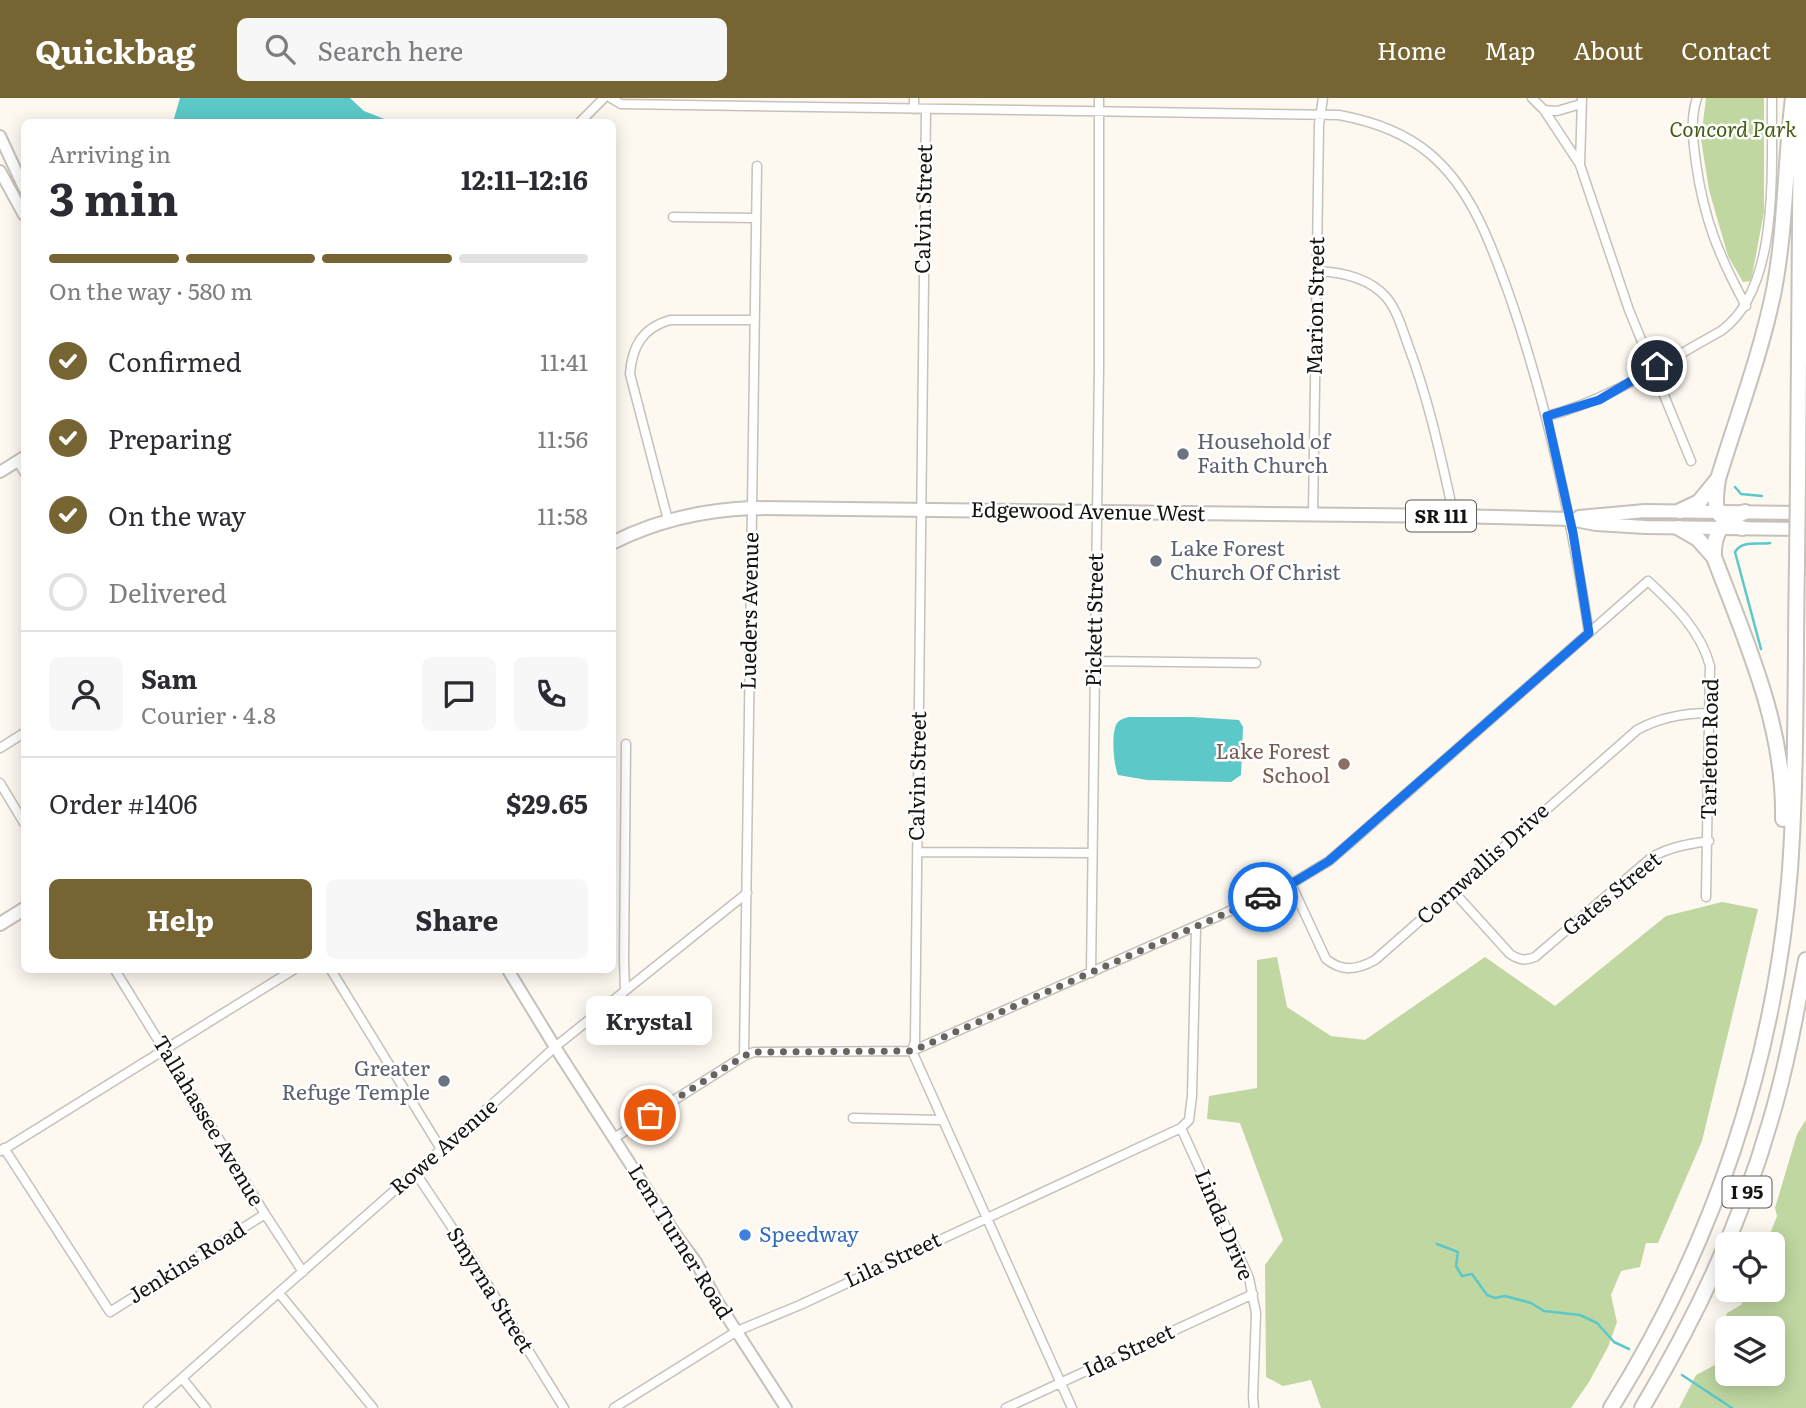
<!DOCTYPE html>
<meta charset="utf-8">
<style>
:root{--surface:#fff;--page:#f7f7f7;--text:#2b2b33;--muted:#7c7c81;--line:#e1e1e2;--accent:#766432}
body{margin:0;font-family:Literata,serif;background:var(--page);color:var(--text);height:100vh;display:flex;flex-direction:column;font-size:26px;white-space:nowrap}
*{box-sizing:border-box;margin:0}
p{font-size:23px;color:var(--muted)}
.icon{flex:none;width:38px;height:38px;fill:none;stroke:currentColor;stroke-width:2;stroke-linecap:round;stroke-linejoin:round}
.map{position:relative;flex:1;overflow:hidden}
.sheet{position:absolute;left:21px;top:21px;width:595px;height:854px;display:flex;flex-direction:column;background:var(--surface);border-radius:10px;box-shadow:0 4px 18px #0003}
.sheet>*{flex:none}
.buttons{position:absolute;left:1715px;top:1134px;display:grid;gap:14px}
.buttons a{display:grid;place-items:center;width:70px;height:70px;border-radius:10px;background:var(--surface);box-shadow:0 4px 18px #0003;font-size:35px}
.pin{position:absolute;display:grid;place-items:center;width:60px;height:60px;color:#fff;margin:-30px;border:4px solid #fff;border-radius:50%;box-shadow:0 2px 7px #0007}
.courier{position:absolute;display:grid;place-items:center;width:70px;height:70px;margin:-35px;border:5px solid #1a73e8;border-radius:50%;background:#fff;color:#222;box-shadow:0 2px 9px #0007}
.bubble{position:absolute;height:49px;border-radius:10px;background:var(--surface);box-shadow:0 4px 18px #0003;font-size:23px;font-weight:700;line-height:49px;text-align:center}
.head em{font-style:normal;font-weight:700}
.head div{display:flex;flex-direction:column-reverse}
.head{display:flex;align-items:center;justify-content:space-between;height:119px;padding:0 28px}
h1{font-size:46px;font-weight:700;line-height:52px}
.bar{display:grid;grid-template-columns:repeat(4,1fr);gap:10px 7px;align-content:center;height:84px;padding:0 28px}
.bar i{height:9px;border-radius:5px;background:var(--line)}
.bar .selected{background:var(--accent)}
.bar p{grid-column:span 4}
.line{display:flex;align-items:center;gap:18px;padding:0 28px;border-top:2px solid var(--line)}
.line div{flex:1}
.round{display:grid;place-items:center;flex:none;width:74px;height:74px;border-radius:10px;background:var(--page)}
ol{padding:0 28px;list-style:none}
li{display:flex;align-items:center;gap:21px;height:77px}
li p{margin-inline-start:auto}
li .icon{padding:7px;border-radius:50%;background:var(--accent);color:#fff;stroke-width:4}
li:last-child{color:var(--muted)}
li i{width:38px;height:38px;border:4px solid var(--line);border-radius:50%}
.action{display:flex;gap:14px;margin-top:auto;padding:14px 28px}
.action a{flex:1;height:80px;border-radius:10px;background:var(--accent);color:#fff;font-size:28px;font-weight:700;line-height:80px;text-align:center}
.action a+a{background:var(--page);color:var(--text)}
header{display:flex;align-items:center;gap:42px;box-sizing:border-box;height:98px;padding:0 35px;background:var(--accent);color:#fff}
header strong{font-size:33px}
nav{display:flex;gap:38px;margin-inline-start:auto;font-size:24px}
.search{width:490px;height:63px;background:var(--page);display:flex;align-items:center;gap:18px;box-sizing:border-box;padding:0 24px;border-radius:10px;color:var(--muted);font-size:26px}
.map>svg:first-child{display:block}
.green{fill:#c0d7a2;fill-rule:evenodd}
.water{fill:#5cc8c8}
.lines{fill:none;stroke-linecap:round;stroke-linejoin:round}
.stream{stroke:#5cc8c8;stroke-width:2.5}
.street-casing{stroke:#c6c1b9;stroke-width:11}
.secondary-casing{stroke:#c6c1b9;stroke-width:14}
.primary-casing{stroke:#c6c1b9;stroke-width:16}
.highway-casing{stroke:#c6c1b9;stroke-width:18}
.street{stroke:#fff;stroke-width:8}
.secondary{stroke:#fff;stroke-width:10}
.primary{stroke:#fff;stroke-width:12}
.highway{stroke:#fff;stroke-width:14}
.highway-bridge-casing{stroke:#c6c1b9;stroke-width:18;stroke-linecap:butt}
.highway-bridge{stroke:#fff;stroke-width:14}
.done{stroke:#67645f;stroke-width:7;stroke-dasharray:0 12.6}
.route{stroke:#1a73e8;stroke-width:9}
.worship-dot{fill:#6b7280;stroke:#fff;stroke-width:2.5}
.education-dot{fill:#8d6e63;stroke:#fff;stroke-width:2.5}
.shop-dot{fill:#3f7fe0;stroke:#fff;stroke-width:2.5}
.labels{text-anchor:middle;stroke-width:5;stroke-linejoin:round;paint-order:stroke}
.shield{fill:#fff;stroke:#5c5a58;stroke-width:2}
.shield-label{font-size:19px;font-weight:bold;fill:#161411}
.park-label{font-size:21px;font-style:italic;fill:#435d11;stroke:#fff}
.street-label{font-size:21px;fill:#161411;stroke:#fff}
.worship-label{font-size:21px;fill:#5b616d;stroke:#fff;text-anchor:start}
.education-label{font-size:21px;fill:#785e54;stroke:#fff;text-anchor:end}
.shop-label{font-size:21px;fill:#366cbe;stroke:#fff;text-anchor:start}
</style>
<header>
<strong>Quickbag</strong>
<div class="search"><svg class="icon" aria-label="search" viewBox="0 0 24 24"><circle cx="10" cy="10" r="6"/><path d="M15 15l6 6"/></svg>Search here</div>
<nav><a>Home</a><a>Map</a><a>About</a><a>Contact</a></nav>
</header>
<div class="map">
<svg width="1806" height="1310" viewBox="0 0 1806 1310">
<rect width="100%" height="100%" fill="#fdf8f0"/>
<path class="green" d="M 1706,0 L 1764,0 L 1764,114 L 1751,183 L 1743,184 L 1728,158 L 1709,92 L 1701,41 Z
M 1722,804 L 1758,811 L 1702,1043 L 1658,1145 L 1646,1145 L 1640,1169 L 1621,1173 L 1611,1197 L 1617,1224 L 1608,1249 L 1589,1284 L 1571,1310 L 1321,1310 L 1311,1282 L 1283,1288 L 1266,1279 L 1265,1167 L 1283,1142 L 1240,1025 L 1207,1021 L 1209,998 L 1257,990 L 1257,862 L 1277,859 L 1287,909 L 1331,938 L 1365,942 L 1485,859 L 1555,908 L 1666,818 Z
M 1806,1022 L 1806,1310 L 1679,1310 L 1696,1277 L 1715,1267 L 1721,1255 L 1716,1242 L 1727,1215 L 1741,1207 L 1748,1192 L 1773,1192 L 1773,1146 L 1766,1146 L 1777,1118 L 1775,1110 L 1797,1036 ZM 1727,1230 L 1773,1230 L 1773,1276 L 1727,1276 Z"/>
<path class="water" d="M 180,0 L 350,0 L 364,13 L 392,24 L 173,24 Z
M 1129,619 L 1192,619 L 1239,622 L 1243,629 L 1241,677 L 1231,684 L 1147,682 L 1118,677 C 1114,669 1110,632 1118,624 C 1121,621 1125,620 1129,619 Z"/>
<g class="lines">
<path class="stream" d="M 1735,389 L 1741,396 L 1762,398
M 1761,551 L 1735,454 C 1742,442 1758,447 1770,445
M 1437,1146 L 1458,1154 L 1456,1168 L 1462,1178 L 1472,1176 L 1487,1197 L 1495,1200 L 1505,1198 L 1531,1205 L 1544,1213 L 1580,1217 L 1597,1225 L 1614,1244 L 1629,1251
M 1682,1277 L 1732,1310"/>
<defs>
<path id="street" d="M 611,0 L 621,6 L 1339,17 C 1372,23 1404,34 1430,56 C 1472,91 1492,149 1510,199 C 1548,309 1571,420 1589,535
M 1532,0 L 1544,12 L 1579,65
M 1582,0 L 1580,67 L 1629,212 L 1691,363
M 1697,0 C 1690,21 1693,43 1696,65 C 1704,122 1719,158 1746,208
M 914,11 L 914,0
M 926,11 L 915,943 L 912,953 L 1072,1310
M 1544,12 L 1557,13 L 1581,6
M 580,24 L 604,0
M 673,119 L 756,120
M 1317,173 C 1341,174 1369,180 1386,199 C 1397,212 1402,230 1408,247 C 1429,302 1441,360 1454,418
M 1547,318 C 1610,302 1664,264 1721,233 C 1781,190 1771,67 1772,0
M 18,363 L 24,374
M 1313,417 L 1319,26 L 1323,0
M 668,422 L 630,276 C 632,249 642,230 670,222 L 754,222
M 1094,563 L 1256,565
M 0,650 L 24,635
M 0,685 L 24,725
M 917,754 L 1092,755
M 1291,786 L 1326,861 C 1342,874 1357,872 1375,862 L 1637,632 C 1660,619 1684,615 1711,615
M 1453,793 L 1510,856 C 1519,862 1525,863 1535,859 L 1652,759 C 1670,749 1688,746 1709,743
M 115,872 L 265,1116 L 303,1174
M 331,872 L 441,1051
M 1091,875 L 1099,268 L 1099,0
M 625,892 L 624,861 L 626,646
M 744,958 L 757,68
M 853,1020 L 941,1022
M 1181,1030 L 1249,1180 L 1256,1215 L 1253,1299 L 1254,1310
M 614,1040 L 744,958 L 754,954 L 912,953 L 1291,786 L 1329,763 L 1358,738 L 1648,483 C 1674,507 1701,533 1710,568 L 1706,799
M 4,1050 L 110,1214 L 265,1116
M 1,1053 L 293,872
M 415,1074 L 455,1134 L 564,1310
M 279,1195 L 373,1310
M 182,1280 L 206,1310
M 148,1310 L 498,1001 L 555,949 L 747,795
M 614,1310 L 737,1233 L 800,1207 L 1181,1030 L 1189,1022 L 1192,998 L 1196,829
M 1006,1310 L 1253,1196"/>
<path id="secondary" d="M 0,38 L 24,90
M 0,73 L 24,117
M 0,374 L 24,359
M 508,872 L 555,949 L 676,1137 L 696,1164 L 717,1203 L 786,1310"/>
<path id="primary" d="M 1579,419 L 1645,413 L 1806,415
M 612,445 C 657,422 702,412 752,410 L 1454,418 L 1570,421 L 1596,426 L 1645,429 L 1806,431
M 0,826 L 24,811"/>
<path id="highway" d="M 1798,382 L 1801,0
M 1680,413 L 1699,404 L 1717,382
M 1745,414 C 1722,421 1713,435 1714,459 C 1746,544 1785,628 1783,721
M 1679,430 L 1698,441 L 1714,459
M 1742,430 C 1712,420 1714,409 1718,381 C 1737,319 1761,256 1774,192 C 1786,129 1785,63 1793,0
M 1611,1310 C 1713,1147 1775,964 1790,772 C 1797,670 1795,567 1797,465
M 1642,1310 C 1696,1220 1741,1125 1770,1024 C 1786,971 1796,916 1806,862"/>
</defs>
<use href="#street" class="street-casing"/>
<use href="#secondary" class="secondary-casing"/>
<use href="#primary" class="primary-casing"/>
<use href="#highway" class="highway-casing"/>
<use href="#street" class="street"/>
<use href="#secondary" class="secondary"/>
<use href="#primary" class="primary"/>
<use href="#highway" class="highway"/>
<defs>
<path id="highway-bridge" d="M 1797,465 L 1798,382"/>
</defs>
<use href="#highway-bridge" class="highway-bridge-casing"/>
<use href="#highway-bridge" class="highway-bridge"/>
</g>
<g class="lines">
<path class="done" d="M 650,1017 L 744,958 L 754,954 L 912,953 L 1263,799"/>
<path class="route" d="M 1263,799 L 1291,786 L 1329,763 L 1589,535 L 1573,435 L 1547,318 L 1599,302 L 1657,268"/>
</g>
<g class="worship-dot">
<circle cx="1183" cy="356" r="7"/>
<circle cx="1156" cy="463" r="7"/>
<circle cx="444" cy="983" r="7"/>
</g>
<circle class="education-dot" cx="1344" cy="666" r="7"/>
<circle class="shop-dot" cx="745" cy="1137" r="7"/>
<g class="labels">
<g class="shield">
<rect x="1406" y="402.5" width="70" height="31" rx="5"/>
<rect x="1722.5" y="1078.5" width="49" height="31" rx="5"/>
</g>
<g class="shield-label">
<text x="1441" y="425">SR 111</text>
<text x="1747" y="1101">I 95</text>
</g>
<g class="park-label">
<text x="1733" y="39">Concord Park</text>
</g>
<g class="street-label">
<text transform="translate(924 111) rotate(-89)" y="7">Calvin Street</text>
<text transform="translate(1316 208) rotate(-89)" y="7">Marion Street</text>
<text transform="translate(1088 414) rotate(1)" y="7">Edgewood Avenue West</text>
<text transform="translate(750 513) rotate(-89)" y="7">Lueders Avenue</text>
<text transform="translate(1095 522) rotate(-89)" y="7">Pickett Street</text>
<text transform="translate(1710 651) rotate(-89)" y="7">Tarleton Road</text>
<text transform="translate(918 678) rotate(-89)" y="7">Calvin Street</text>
<text transform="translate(1483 766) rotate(-42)" y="7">Cornwallis Drive</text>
<text transform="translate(1612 796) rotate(-39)" y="7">Gates Street</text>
<text transform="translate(208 1023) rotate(59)" y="7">Tallahassee Avenue</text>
<text transform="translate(444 1049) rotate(-41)" y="7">Rowe Avenue</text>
<text transform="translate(1224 1127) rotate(67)" y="7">Linda Drive</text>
<text transform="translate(680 1144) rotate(58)" y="7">Lem Turner Road</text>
<text transform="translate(893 1162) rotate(-25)" y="7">Lila Street</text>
<text transform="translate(187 1165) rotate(-32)" y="7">Jenkins Road</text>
<text transform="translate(490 1192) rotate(58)" y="7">Smyrna Street</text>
<text transform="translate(1129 1253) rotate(-25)" y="7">Ida Street</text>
</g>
<g class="worship-label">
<text x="1197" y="351">Household of<tspan x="1197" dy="24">Faith Church</tspan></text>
<text x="1170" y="458">Lake Forest<tspan x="1170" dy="24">Church Of Christ</tspan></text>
<text x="430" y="978" text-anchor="end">Greater<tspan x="430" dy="24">Refuge Temple</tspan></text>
</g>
<g class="education-label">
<text x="1330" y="661">Lake Forest<tspan x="1330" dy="24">School</tspan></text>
</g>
<g class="shop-label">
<text x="759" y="1144">Speedway</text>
</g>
</g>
</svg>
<div class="buttons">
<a><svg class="icon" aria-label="locate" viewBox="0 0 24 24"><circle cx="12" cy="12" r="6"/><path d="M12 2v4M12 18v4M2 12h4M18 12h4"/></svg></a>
<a><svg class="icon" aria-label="layers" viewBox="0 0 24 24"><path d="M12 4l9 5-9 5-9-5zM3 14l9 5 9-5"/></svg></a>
</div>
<div class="pin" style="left:650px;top:1017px;background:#ea580c"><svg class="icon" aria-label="bag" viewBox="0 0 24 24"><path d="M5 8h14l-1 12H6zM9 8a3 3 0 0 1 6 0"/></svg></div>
<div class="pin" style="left:1657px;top:268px;background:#1f2937"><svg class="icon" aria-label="home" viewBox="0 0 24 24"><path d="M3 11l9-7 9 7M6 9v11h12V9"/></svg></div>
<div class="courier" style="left:1263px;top:799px"><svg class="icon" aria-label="car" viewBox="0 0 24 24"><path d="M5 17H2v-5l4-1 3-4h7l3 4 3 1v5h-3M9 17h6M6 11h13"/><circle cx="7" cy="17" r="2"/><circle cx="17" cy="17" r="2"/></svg></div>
<div class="bubble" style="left:586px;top:898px;width:126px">Krystal</div>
<section class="sheet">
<div class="head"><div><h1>3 min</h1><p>Arriving in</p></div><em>12:11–12:16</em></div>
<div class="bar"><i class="selected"></i><i class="selected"></i><i class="selected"></i><i></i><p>On the way · 580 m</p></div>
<ol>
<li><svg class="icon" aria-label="check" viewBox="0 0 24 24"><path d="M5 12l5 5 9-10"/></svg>Confirmed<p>11:41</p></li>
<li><svg class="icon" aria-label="check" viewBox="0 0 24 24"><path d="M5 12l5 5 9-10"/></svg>Preparing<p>11:56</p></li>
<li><svg class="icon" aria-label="check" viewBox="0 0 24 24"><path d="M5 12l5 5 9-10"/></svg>On the way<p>11:58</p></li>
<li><i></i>Delivered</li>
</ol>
<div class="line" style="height:126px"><a class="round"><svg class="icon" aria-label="person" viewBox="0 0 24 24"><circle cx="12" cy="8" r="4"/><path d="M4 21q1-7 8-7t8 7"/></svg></a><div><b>Sam</b><p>Courier · 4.8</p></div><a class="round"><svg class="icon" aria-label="chat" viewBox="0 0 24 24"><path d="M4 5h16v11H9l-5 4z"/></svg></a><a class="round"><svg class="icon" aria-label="phone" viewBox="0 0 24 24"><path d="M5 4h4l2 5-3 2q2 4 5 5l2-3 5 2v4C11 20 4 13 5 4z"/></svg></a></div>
<div class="line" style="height:91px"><div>Order #1406</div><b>$29.65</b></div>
<div class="action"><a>Help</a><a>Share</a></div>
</section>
</div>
